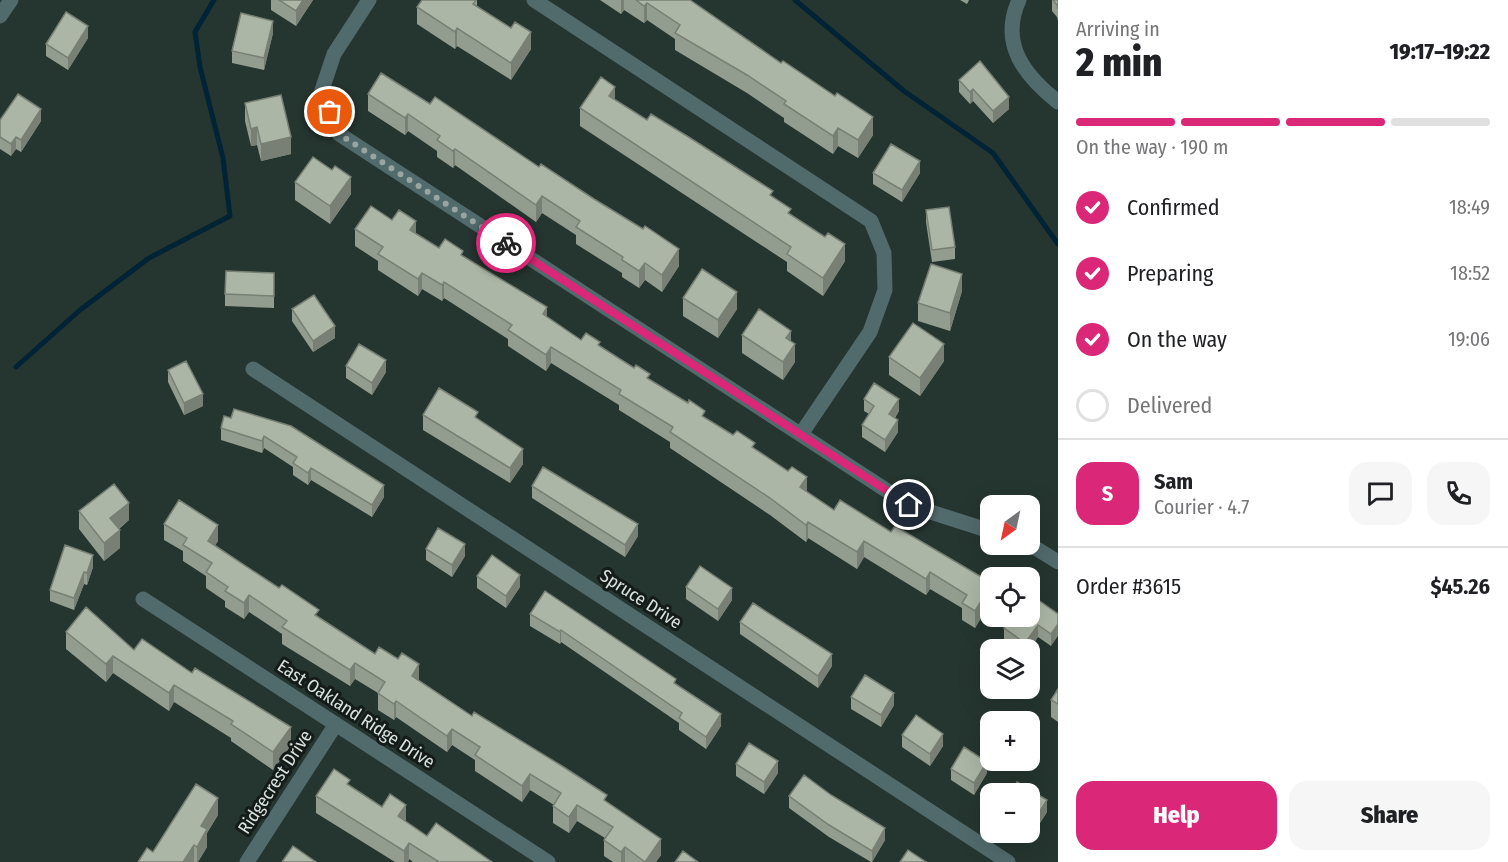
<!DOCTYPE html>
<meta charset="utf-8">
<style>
:root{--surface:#fff;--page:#f6f6f6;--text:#202124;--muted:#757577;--line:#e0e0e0;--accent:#db2777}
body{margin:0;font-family:"Fira Sans Condensed",sans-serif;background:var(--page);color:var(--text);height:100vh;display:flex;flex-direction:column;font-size:22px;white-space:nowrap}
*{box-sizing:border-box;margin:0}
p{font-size:20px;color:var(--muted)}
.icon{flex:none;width:33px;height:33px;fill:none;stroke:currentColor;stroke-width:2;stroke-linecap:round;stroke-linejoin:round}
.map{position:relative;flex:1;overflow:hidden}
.panel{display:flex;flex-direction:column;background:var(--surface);width:450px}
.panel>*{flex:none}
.needle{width:39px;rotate:213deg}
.controls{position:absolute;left:980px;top:495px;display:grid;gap:12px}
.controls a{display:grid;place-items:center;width:60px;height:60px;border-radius:12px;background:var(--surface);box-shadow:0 6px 24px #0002;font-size:30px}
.pin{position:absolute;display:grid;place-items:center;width:51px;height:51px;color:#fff;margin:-26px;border:3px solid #fff;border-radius:50%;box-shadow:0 2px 6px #0007}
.courier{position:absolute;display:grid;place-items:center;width:60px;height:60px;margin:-30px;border:4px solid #db2777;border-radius:50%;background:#fff;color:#222;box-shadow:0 2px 8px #0007}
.summary em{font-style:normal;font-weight:800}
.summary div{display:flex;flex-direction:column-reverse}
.summary{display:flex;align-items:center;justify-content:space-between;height:102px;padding:0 18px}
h1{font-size:39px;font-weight:800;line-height:45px}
.bar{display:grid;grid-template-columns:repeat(4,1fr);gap:9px 6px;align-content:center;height:72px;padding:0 18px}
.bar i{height:8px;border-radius:4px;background:var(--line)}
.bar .selected{background:var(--accent)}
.bar p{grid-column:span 4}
.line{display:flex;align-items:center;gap:15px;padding:0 18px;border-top:2px solid var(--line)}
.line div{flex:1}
.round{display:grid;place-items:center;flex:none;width:63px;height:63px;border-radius:18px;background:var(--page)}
ol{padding:0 18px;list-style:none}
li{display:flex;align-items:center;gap:18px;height:66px}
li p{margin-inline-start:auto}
li .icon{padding:6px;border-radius:50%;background:var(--accent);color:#fff;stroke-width:4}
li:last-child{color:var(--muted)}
li i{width:33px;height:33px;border:3px solid var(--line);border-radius:50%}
.action{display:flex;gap:12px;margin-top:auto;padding:12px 18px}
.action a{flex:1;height:69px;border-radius:18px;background:var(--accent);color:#fff;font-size:24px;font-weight:800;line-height:69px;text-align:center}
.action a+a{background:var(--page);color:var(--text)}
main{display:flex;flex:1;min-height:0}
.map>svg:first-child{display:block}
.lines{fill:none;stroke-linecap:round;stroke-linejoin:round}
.stream{stroke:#002335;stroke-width:5}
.minor{stroke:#516a6c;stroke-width:15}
.wall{fill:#939d8f}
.shaded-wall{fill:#787f74}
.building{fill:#abb6a6;stroke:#787f74;stroke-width:1.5}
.done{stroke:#99a5a1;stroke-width:6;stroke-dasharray:0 10.8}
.route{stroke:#db2777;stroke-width:8}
.labels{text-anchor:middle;stroke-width:6;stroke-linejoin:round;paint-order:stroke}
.street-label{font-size:18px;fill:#d8e2de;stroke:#141b18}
</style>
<main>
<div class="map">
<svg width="1058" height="862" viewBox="0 0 1058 862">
<rect width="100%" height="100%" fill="#25352f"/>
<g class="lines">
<path class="stream" d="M 795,0 L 904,91 L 993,153 L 1058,244
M 16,367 L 80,310 L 149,258 L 230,216 L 223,158 L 200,67 L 195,32 L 214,0"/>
<path class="minor" d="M 369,0 L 334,54 L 322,90 L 339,134 L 909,505 L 990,531
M 534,0 L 871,221 L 884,253 L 885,290 L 870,332 L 801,434
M 1019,0 C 999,44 1025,76 1058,102
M 0,16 L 11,0
M 253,369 L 1008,862
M 1029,544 L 1058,562
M 143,599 L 548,862
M 247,862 L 336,724"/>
</g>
<path class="wall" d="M 271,0 L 313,0 L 296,26 L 271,10 Z
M 477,0 L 477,6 L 531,49 L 511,80 L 457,46 L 455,49 L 417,24 L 417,7 Z
M 600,0 L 690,0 L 873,135 L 858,158 L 838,146 L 833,154 L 784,122 L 784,118 L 747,93 L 675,50 L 675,39 L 647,20 L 644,23 L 624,10 L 621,14 Z
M 960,0 L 969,0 L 967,4 Z
M 1052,0 L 1058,0 L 1058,21 L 1057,17 L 1052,11 Z
M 273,33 L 264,70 L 232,63 L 232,51 Z
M 88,38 L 68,70 L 46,56 L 46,44 Z
M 381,73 L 679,266 L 662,292 L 645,280 L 639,288 L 622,277 L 622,273 L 576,244 L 576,235 L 542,213 L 536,222 L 455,165 L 453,168 L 437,157 L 437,151 L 408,131 L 405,135 L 368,111 L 368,94 Z
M 959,80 L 1009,109 L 993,123 L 973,101 L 970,104 L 959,92 Z
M 615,100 L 647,120 L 773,197 L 791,215 L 845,261 L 823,296 L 787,271 L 787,262 L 580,126 L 580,108 Z
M 245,103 L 291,154 L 261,161 L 257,145 L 251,146 L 245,121 Z
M 0,120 L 41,121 L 21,152 L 16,149 L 11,156 L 0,149 Z
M 873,173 L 920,173 L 902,202 L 873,184 Z
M 295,182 L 351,194 L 330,224 L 295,200 Z
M 926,210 L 955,247 L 955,259 L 932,262 L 926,222 Z
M 392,220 L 439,248 L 463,257 L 547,317 L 581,340 L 600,347 L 705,418 L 755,449 L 807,492 L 834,510 L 891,532 L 990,582 L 990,603 L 975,628 L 962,620 L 962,608 L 930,589 L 926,595 L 864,557 L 857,569 L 808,538 L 806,542 L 770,515 L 670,448 L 670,442 L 619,410 L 619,405 L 551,363 L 546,371 L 508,346 L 508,339 L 444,298 L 442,301 L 422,289 L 418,296 L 378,270 L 378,261 L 355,246 L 355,229 Z
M 274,273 L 274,308 L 225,306 L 225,294 Z
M 962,291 L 950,331 L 918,321 L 918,303 Z
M 683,298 L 737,309 L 718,338 L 683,316 Z
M 292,309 L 335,338 L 313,352 L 292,321 Z
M 742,335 L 791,342 L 795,362 L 783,380 L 742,353 Z
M 889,357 L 944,361 L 920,396 L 889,375 Z
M 346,366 L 386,372 L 372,395 L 346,378 Z
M 168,370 L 203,406 L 184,415 L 168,382 Z
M 864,399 L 899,411 L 895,418 L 898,432 L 885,452 L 862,437 L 862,425 L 869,414 L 864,411 Z
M 423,415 L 478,419 L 523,464 L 510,483 L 423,430 Z
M 224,416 L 384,497 L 372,517 L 311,480 L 308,485 L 293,475 L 293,467 L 264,448 L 262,453 L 221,440 L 221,428 Z
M 532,486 L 638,536 L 625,557 L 532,498 Z
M 79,511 L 129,520 L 119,529 L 120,548 L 104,561 L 79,529 Z
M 164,524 L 218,541 L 215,545 L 319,617 L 375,654 L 419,680 L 472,716 L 607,802 L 661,855 L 656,862 L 613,862 L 604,856 L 604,840 L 605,838 L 577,821 L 569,833 L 553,823 L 553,806 L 554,805 L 530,790 L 522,802 L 475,771 L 475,760 L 452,745 L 447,752 L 396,717 L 394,720 L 378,710 L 378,693 L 355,679 L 350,686 L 282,644 L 282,634 L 249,612 L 244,619 L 225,607 L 225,601 L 206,588 L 206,576 L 183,561 L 183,551 L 164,540 Z
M 426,549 L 465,556 L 452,577 L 426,560 Z
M 93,567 L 87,585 L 84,584 L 74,610 L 50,601 L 50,590 Z
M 477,576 L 520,587 L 506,608 L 477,588 Z
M 686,587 L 732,600 L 718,621 L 686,599 Z
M 530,614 L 676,684 L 721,726 L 706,749 L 679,730 L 679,723 L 561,642 L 560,644 L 530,626 Z
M 1058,614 L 1051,646 L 1038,637 L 1029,650 L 1017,650 L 1004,640 L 1004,628 Z
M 740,622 L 832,666 L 818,688 L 740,634 Z
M 66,632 L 134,650 L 291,745 L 273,770 L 231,741 L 231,738 L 174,702 L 169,711 L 113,673 L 106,682 L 66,649 Z
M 1058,673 L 1058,722 L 1051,717 L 1051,700 L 1058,689 Z
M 851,697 L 894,705 L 881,727 L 851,709 Z
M 902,735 L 943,746 L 930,766 L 902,747 Z
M 736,764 L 778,773 L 764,794 L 736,776 Z
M 951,769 L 987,773 L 974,795 L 951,780 Z
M 350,786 L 427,836 L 492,862 L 413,862 L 409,859 L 408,862 L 395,862 L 316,813 L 316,796 Z
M 1029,794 L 1047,812 L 1033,834 L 1029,832 Z
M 789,796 L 885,840 L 872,862 L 871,862 L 829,837 L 789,808 Z
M 218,815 L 207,833 L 207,847 L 198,862 L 138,862 L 153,852 Z"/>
<path class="shaded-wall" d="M 303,0 L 313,0 L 296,26 L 296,11 Z
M 621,0 L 624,0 L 624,10 L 621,14 Z
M 647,3 L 647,20 L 644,23 L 644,6 Z
M 273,21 L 273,33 L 264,70 L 264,58 Z
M 88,26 L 88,38 L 68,70 L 68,58 Z
M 457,28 L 457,46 L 455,49 L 455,32 Z
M 531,32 L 531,49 L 511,80 L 511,63 Z
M 615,87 L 615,105 L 609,96 Z
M 973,89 L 973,101 L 970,104 L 970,92 Z
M 1009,97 L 1009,109 L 993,123 L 993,111 Z
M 41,109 L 41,121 L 21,152 L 21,140 Z
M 408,114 L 408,131 L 405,135 L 405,118 Z
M 873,117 L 873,135 L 858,158 L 858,140 Z
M 257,127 L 257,145 L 251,146 L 251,129 Z
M 838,128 L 838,146 L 833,154 L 833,136 Z
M 16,137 L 16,149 L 11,156 L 11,144 Z
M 291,137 L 291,154 L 261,161 L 261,144 Z
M 455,149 L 455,165 L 453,168 L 453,151 Z
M 920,161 L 920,173 L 902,202 L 902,190 Z
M 351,177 L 351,194 L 330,224 L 330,206 Z
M 542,196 L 542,213 L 536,222 L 536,205 Z
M 416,221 L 416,237 L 410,230 Z
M 845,244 L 845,261 L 823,296 L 823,278 Z
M 679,249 L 679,266 L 662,292 L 662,275 Z
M 645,263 L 645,280 L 639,288 L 639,271 Z
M 422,273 L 422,289 L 418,296 L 418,279 Z
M 962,274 L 962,291 L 950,331 L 950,313 Z
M 444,282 L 444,298 L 442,301 L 442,285 Z
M 737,292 L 737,309 L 718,338 L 718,320 Z
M 547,307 L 547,324 L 543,314 Z
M 335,326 L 335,338 L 313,352 L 313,341 Z
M 791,331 L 791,349 L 786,338 Z
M 795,344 L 795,362 L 783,380 L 783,362 Z
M 944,344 L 944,361 L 920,396 L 920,378 Z
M 551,347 L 551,363 L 546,371 L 546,355 Z
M 386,360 L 386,372 L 372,395 L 372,383 Z
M 203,394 L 203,406 L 184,415 L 184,403 Z
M 899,399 L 899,411 L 889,426 L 889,414 Z
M 898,420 L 898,432 L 885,452 L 885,440 Z
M 264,436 L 264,448 L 262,453 L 262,441 Z
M 523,449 L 523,464 L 510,483 L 510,468 Z
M 311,468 L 311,480 L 308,485 L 308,473 Z
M 807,477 L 807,493 L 800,487 Z
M 384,485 L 384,497 L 372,517 L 372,505 Z
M 129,503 L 129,520 L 110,535 L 110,518 Z
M 808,522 L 808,538 L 806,542 L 806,525 Z
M 638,524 L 638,536 L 625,557 L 625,545 Z
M 218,525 L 218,541 L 208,557 L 208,541 Z
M 120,530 L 120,548 L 104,561 L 104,543 Z
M 864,541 L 864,557 L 857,569 L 857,552 Z
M 465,544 L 465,556 L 452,577 L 452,565 Z
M 93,555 L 93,567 L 87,585 L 87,573 Z
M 84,572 L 84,584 L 74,610 L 74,598 Z
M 930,572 L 930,589 L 926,595 L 926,579 Z
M 520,575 L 520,587 L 506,608 L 506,596 Z
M 990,587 L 990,603 L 975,628 L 975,611 Z
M 732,588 L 732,600 L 718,621 L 718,609 Z
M 249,595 L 249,612 L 244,619 L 244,603 Z
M 1058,624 L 1058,636 L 1051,646 L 1051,634 Z
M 1038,625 L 1038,637 L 1029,650 L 1025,650 L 1025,643 Z
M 561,630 L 561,642 L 560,644 L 560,632 Z
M 832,654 L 832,666 L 818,688 L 818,676 Z
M 113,656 L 113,673 L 106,682 L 106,664 Z
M 355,663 L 355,679 L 350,686 L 350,670 Z
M 419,664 L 419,680 L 412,692 L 412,676 Z
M 174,685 L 174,702 L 169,711 L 169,693 Z
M 894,693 L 894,705 L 881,727 L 881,715 Z
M 396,701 L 396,717 L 394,720 L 394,704 Z
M 721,714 L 721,726 L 706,749 L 706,737 Z
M 291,727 L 291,745 L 273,770 L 273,752 Z
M 452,729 L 452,745 L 447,752 L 447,736 Z
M 943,734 L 943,746 L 930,766 L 930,754 Z
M 778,761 L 778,773 L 764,794 L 764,782 Z
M 987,762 L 987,773 L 974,795 L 974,783 Z
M 530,774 L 530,790 L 522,802 L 522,786 Z
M 218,798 L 218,815 L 207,833 L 207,847 L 198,862 L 197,862 L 197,847 L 201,826 Z
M 1047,800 L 1047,812 L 1033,834 L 1033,822 Z
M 406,805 L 406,822 L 398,816 Z
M 577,805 L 577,821 L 569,833 L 569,817 Z
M 885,828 L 885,840 L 872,862 L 872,851 Z
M 661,839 L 661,855 L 656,862 L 645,862 Z
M 409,843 L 409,859 L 408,862 L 404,862 L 404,851 Z
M 194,845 L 194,862 L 183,862 Z
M 625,847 L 625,862 L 621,862 L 621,852 Z"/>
<path class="building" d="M 279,0 L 303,0 L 296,11 Z
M 422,0 L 476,0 L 473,4 L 511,28 L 515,22 L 531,32 L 511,63 L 457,28 L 455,32 L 417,7 Z
M 636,0 L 690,0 L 781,63 L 783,61 L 835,96 L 837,93 L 873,117 L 858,140 L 838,128 L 833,136 L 784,104 L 786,101 L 747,75 L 675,33 L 680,25 L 647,3 L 644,6 Z
M 1053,0 L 1058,0 L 1058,9 L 1057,5 Z
M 66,12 L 88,26 L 68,58 L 46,44 Z
M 241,13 L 273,21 L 264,58 L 232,51 Z
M 980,61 L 1009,97 L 993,111 L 973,89 L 970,92 L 959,80 Z
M 381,73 L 430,104 L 435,97 L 539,167 L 541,164 L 594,199 L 643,229 L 645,226 L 679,249 L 662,275 L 645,263 L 639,271 L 622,260 L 623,257 L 576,227 L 580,221 L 542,196 L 536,205 L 455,149 L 453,151 L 437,140 L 440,136 L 408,114 L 405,118 L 368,94 Z
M 601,77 L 615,87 L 609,96 L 647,120 L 651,114 L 687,136 L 773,191 L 770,195 L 791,209 L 788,213 L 825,237 L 828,233 L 845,244 L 823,278 L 787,254 L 791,247 L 580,108 Z
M 18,94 L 41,109 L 21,140 L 16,137 L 11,144 L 0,137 L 0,120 Z
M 281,95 L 291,137 L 261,144 L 257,127 L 251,129 L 245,103 Z
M 891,144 L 920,161 L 902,190 L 873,173 Z
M 313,157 L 332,170 L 335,166 L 351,177 L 330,206 L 295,182 Z
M 371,206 L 392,220 L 399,210 L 416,221 L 410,230 L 439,248 L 445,239 L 463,251 L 461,255 L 547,307 L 543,314 L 581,340 L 586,333 L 600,342 L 598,345 L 634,368 L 636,365 L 650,374 L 647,378 L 688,403 L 689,400 L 705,411 L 702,416 L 733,435 L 737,431 L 755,443 L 752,447 L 788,471 L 792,467 L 807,477 L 800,487 L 834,510 L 840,500 L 891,532 L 895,526 L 990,582 L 990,587 L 975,611 L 962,603 L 967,595 L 930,572 L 926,579 L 864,541 L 857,552 L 808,522 L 806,525 L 770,498 L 670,432 L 673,427 L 619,394 L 621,390 L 551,347 L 546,355 L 508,330 L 512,325 L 444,282 L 442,285 L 422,273 L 418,279 L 378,254 L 383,247 L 355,229 Z
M 949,207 L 955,247 L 932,250 L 926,210 Z
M 931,264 L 962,274 L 950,313 L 918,303 Z
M 702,269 L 737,292 L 718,320 L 683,298 Z
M 226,271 L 274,273 L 274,296 L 225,294 Z
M 314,295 L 335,326 L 313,341 L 292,309 Z
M 759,309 L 791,331 L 786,338 L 795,344 L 783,362 L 742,335 Z
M 913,323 L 944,344 L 920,378 L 889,357 Z
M 359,344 L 386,360 L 372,383 L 346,366 Z
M 186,361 L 203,394 L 184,403 L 168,370 Z
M 874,383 L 899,399 L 889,414 L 898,420 L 885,440 L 862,425 L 874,406 L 864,399 Z
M 439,388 L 478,412 L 475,417 L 523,449 L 510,468 L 423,415 Z
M 234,409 L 291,426 L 384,485 L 372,505 L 311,468 L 308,473 L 293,463 L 297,457 L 264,436 L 262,441 L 221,428 L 224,416 L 231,418 Z
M 543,467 L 638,524 L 625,545 L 532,486 Z
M 114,484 L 129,503 L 110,518 L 120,530 L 104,543 L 79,511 Z
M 179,500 L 218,525 L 208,541 L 279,588 L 282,585 L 319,610 L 315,615 L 375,654 L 379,647 L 398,659 L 402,653 L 419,664 L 412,676 L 472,716 L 474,712 L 562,766 L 607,795 L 604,800 L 661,839 L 645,862 L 625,847 L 621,852 L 604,840 L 613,827 L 577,805 L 569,817 L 553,806 L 561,793 L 530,774 L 522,786 L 475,755 L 480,747 L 452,729 L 447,736 L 396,701 L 394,704 L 378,693 L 385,682 L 355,663 L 350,670 L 282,627 L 287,621 L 249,595 L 244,603 L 225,591 L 228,587 L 206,572 L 212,563 L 183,545 L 187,538 L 164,524 Z
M 438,528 L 465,544 L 452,565 L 426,549 Z
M 65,545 L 93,555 L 87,573 L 84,572 L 74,598 L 50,590 Z
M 492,555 L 520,575 L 506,596 L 477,576 Z
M 700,566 L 732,588 L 718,609 L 686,587 Z
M 545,591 L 676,679 L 674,683 L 721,714 L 706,737 L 679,718 L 682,713 L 561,630 L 560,632 L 530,614 Z
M 1034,597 L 1058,614 L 1058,624 L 1051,634 L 1038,625 L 1025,643 L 1004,628 L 1012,616 L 1029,616 L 1029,604 Z
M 753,603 L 832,654 L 818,676 L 740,622 Z
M 86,607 L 134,650 L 142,639 L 192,673 L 195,668 L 291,727 L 273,752 L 231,724 L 233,721 L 174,685 L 169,693 L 113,656 L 106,664 L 66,632 Z
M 865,675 L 894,693 L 881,715 L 851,697 Z
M 1058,689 L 1058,704 L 1051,700 Z
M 916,715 L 943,734 L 930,754 L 902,735 Z
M 749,743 L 778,761 L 764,782 L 736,764 Z
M 964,747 L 987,762 L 974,783 L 951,769 Z
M 334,769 L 350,780 L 347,784 L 382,807 L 390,794 L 406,805 L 398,816 L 427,836 L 436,823 L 492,862 L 439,862 L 409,843 L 404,851 L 316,796 Z
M 804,775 L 831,795 L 885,828 L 872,851 L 829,825 L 789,796 Z
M 1017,782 L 1047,800 L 1033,822 L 1029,820 L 1029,794 L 1010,794 Z
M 196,784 L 218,798 L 201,826 L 207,829 L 197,847 L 194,845 L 183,862 L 138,862 L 147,848 L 153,852 Z
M 293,846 L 316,862 L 282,862 Z
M 908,850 L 926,862 L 900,862 Z
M 683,851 L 698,862 L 675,862 Z"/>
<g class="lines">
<path class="done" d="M 330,112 L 339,134 L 506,243"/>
<path class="route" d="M 506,243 L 909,505"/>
</g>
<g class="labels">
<g class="street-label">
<text transform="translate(641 599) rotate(33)" y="6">Spruce Drive</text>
<text transform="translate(356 714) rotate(33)" y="6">East Oakland Ridge Drive</text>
<text transform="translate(275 782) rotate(-57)" y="6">Ridgecrest Drive</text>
</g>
</g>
</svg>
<div class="controls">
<a><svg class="needle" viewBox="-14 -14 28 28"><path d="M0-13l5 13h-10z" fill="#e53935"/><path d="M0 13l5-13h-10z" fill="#757577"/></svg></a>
<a><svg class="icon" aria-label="locate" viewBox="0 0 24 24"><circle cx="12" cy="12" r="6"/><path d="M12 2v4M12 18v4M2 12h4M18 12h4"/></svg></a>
<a><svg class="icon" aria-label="layers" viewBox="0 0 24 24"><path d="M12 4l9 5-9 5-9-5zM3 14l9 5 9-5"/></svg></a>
<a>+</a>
<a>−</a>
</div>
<div class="pin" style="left:330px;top:112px;background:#ea580c"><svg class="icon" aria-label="bag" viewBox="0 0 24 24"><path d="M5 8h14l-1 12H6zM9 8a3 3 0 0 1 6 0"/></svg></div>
<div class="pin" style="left:909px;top:505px;background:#1f2937"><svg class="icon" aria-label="home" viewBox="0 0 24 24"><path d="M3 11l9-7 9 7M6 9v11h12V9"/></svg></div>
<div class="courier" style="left:506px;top:243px"><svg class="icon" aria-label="bike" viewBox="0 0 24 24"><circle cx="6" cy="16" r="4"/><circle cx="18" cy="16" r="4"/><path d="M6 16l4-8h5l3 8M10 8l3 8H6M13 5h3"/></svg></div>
</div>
<section class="panel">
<div class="summary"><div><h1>2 min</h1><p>Arriving in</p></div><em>19:17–19:22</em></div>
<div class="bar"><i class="selected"></i><i class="selected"></i><i class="selected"></i><i></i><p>On the way · 190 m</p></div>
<ol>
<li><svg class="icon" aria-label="check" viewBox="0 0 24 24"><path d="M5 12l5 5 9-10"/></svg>Confirmed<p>18:49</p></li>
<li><svg class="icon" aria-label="check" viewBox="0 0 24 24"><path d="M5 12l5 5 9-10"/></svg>Preparing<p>18:52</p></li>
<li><svg class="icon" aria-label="check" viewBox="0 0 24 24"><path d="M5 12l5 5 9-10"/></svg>On the way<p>19:06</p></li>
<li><i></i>Delivered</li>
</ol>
<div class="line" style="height:108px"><b class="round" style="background:var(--accent);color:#fff">S</b><div><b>Sam</b><p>Courier · 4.7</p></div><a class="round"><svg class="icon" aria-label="chat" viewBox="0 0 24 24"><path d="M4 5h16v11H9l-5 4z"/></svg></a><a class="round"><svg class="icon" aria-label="phone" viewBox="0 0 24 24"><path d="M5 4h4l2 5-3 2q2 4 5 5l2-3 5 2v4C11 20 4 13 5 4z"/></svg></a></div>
<div class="line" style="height:78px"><div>Order #3615</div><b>$45.26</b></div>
<div class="action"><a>Help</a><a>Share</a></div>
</section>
</main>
